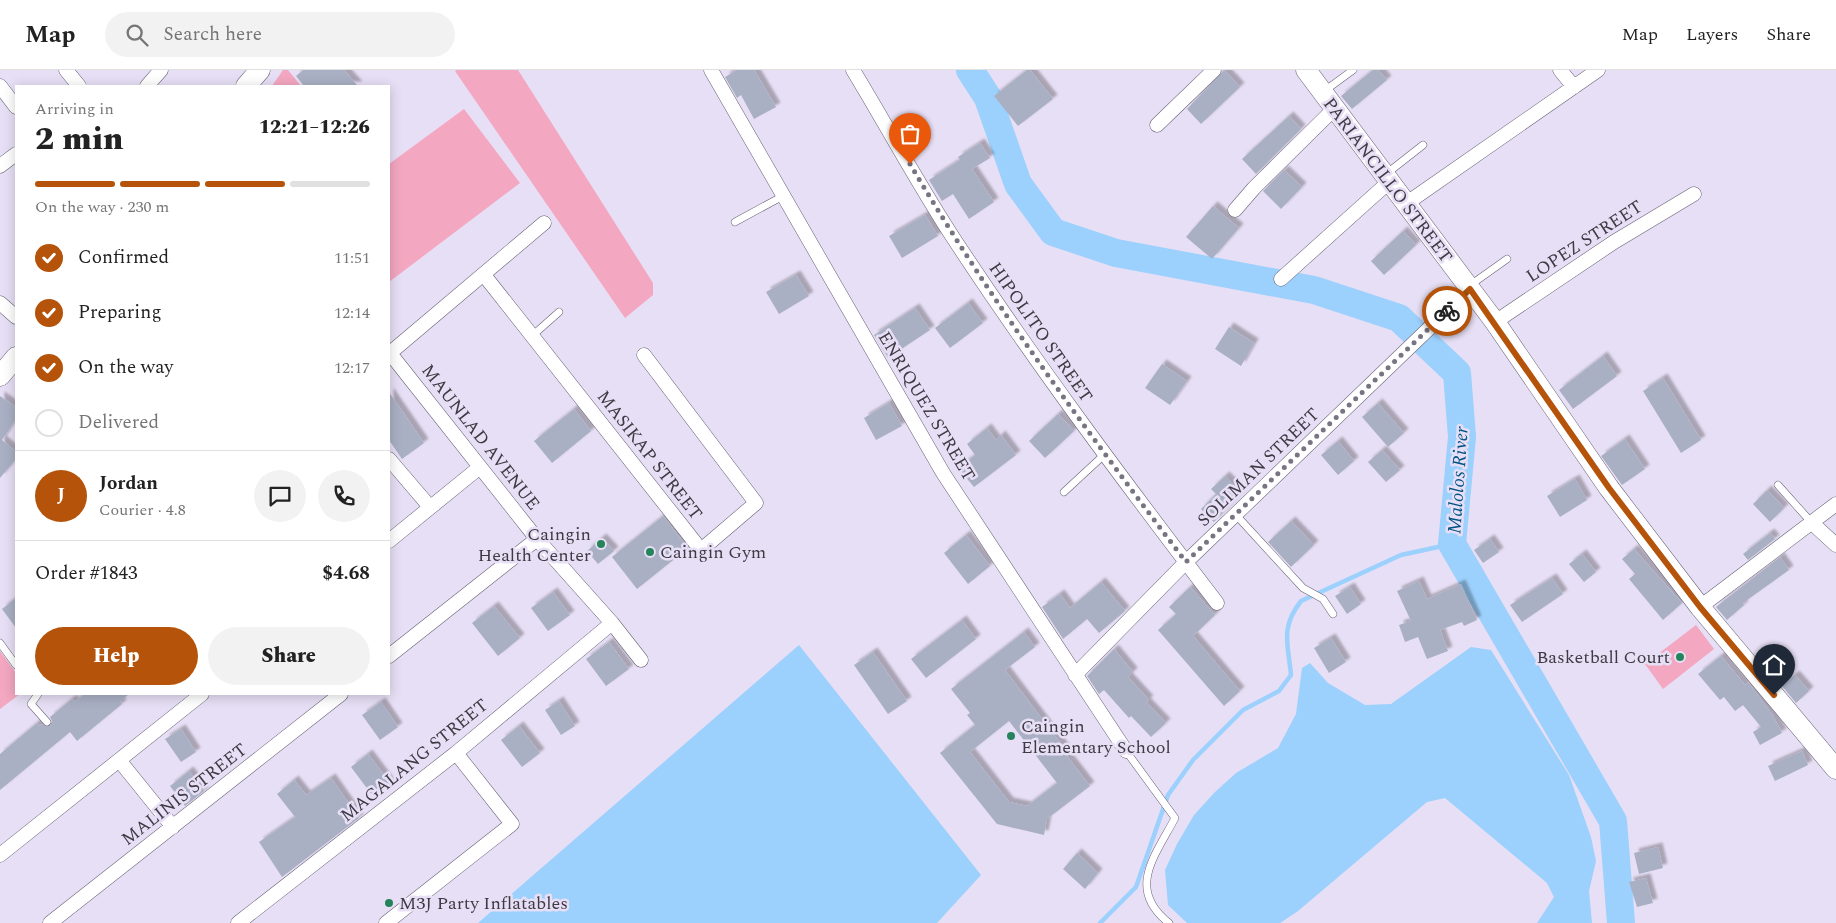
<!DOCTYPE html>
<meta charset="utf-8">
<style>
:root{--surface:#fff;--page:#f2f2f2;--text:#222;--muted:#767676;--line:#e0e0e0;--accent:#b45309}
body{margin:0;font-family:Spectral,serif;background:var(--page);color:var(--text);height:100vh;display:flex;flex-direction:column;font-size:19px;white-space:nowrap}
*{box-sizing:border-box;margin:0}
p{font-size:16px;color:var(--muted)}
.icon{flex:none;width:28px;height:28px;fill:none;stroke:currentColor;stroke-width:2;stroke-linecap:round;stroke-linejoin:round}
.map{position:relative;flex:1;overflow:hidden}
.sheet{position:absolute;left:15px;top:15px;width:375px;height:610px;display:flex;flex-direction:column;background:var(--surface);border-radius:0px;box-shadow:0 2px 12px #0003}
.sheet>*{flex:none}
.pin{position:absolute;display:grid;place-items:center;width:42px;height:42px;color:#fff;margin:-51px -21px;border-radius:50% 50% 50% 0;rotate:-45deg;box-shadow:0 0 5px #0007}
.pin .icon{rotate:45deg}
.courier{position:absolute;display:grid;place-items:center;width:50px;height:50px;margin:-25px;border:4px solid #b45309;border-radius:50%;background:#fff;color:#222;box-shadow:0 1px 6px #0007}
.summary em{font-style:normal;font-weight:800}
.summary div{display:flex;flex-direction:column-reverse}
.summary{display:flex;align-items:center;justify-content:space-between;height:85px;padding:0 20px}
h1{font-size:32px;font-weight:800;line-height:38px}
.bar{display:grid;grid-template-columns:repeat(4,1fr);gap:8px 5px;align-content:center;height:60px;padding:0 20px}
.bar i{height:6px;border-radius:4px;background:var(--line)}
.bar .active{background:var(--accent)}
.bar p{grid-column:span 4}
.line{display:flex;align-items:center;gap:12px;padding:0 20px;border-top:1px solid var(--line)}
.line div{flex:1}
.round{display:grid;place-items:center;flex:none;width:52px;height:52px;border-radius:26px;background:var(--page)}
ol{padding:0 20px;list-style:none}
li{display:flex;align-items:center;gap:15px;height:55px}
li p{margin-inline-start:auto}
li .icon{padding:5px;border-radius:50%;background:var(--accent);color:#fff;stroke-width:4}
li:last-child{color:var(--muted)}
li i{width:28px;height:28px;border:2px solid var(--line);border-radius:50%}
.button{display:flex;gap:10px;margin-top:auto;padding:10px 20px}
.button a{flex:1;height:58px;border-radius:30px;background:var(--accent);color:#fff;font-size:20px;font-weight:800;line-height:58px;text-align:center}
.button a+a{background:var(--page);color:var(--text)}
header{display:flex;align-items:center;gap:30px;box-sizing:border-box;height:70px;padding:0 25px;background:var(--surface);border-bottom:1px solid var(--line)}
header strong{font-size:24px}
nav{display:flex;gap:28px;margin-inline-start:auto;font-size:18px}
.search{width:350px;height:45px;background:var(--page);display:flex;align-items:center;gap:12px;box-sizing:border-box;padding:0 18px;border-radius:28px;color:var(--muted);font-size:19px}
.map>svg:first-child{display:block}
.green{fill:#f3a7c0}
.water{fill:#9cd0fd}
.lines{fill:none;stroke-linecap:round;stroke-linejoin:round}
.stream{stroke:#9cd0fd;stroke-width:4.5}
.river{stroke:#9cd0fd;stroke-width:28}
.building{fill:#aab0c4;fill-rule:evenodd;filter:url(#shadow)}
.lane-casing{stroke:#686174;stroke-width:8}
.street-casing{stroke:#686174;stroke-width:15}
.secondary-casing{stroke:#686174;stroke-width:21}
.lane{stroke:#fff;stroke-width:7}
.street{stroke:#fff;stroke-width:14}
.secondary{stroke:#fff;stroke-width:20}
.done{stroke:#787481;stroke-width:5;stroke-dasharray:0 9}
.route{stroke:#b45309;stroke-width:6}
.poi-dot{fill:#26845b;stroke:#e7dff5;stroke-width:2}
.labels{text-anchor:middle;stroke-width:5;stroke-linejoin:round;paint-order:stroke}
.street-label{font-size:18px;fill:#3d3a43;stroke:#e7dff5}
.poi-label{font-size:18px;fill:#3d3a43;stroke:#e7dff5;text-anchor:start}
.water-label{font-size:19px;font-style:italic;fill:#005385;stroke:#e7dff5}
</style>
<header>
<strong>Map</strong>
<div class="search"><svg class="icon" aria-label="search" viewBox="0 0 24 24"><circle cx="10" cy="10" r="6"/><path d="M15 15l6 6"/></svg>Search here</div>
<nav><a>Map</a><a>Layers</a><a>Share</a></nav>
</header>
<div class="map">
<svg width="1836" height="853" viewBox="0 0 1836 853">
<defs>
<filter id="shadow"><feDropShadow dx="4.5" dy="-4.5" stdDeviation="1" flood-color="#0004"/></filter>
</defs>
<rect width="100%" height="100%" fill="#e7dff5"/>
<path class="green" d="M 283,0 L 288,0 L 301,16 L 272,16 Z
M 457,0 L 518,0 L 653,213 L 653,225 L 625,248 L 455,1 Z
M 464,39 L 520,113 L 389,212 L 389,94 Z
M 1696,555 L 1714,579 L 1663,619 L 1645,594 Z
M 0,581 L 16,603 L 16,624 L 20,624 L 0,639 Z"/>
<path class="water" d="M 799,575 L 981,805 L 937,853 L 478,853 Z
M 1471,577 L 1491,580 L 1569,705 L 1591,767 L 1596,791 L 1589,821 L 1592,853 L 1537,853 L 1554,827 L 1547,813 L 1445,728 L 1427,732 L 1298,841 L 1280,853 L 1187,853 L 1168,835 L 1165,800 L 1177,774 L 1194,745 L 1215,722 L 1236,703 L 1278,678 L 1296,644 L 1302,598 L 1310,593 L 1328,613 L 1365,635 L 1391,634 Z"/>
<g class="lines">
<path class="stream" d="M 1100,853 L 1136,817 L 1168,725 L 1193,690 L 1243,640 L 1279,621 L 1291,605 C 1288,573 1280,558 1301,531 L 1401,485 L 1452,474"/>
<path class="river" d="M 970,0 L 988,28 L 1018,114 L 1053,162 L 1116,183 L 1314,220 L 1399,248 L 1457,303 L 1462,367 L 1452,474 L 1613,751 L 1621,853"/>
</g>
<path class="building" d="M 303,0 L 344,0 L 358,16 L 304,16 L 296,6 Z
M 737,0 L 754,0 L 776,37 L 754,49 L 741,25 L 737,28 L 725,7 Z
M 1027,0 L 1030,0 L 1053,29 L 1018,56 L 994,26 Z
M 1224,0 L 1240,17 L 1201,54 L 1187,39 Z
M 1373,0 L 1378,0 L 1387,10 L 1352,39 L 1341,26 Z
M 1289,46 L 1301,59 L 1256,104 L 1242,89 Z
M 980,73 L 990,88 L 972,99 L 994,132 L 969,149 L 953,124 L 942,131 L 929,110 L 960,90 L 958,87 Z
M 1284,100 L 1302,117 L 1281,139 L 1263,121 Z
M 1213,136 L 1239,158 L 1212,189 L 1186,167 Z
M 925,145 L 938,166 L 902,188 L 889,166 Z
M 1403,161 L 1416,175 L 1384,205 L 1371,191 Z
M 796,205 L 809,226 L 779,244 L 766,222 Z
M 968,233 L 983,253 L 950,278 L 935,258 Z
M 915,238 L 930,260 L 888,288 L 874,265 Z
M 1229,257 L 1254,273 L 1241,296 L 1215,279 Z
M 1603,286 L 1617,306 L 1573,339 L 1559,320 Z
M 1162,294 L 1187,311 L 1170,335 L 1145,318 Z
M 1663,308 L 1701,370 L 1681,383 L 1643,321 Z
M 389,322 L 424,373 L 402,389 L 389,370 Z
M 0,326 L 16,337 L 16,349 L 2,370 L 16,382 L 16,389 L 0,408 Z
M 889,333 L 902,356 L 876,370 L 864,348 Z
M 1378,333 L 1404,363 L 1388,377 L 1362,347 Z
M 574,339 L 591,361 L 552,393 L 534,371 Z
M 1058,344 L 1074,361 L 1045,388 L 1029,371 Z
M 987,358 L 996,370 L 1001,365 L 1016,385 L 974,417 L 958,398 L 975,385 L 967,374 Z
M 1625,369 L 1645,399 L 1622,415 L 1601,386 Z
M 1338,371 L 1354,391 L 1338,405 L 1321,385 Z
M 1382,380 L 1400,400 L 1386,412 L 1368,392 Z
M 1225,406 L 1242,423 L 1214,452 L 1201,439 L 1216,424 L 1211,419 Z
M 1575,409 L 1587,430 L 1560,447 L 1547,426 Z
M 1767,420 L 1784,438 L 1770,452 L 1753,434 Z
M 663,446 L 688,478 L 637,519 L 612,487 Z
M 1291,451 L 1314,475 L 1291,497 L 1268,472 Z
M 1770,463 L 1775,469 L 1748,490 L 1743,484 Z
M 966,465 L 990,496 L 968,514 L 944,483 Z
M 602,468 L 614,481 L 598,494 L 587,481 Z
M 1490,469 L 1499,482 L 1483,493 L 1474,480 Z
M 1634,479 L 1682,533 L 1663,550 L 1629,509 L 1635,504 L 1622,489 Z
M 1582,484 L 1596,502 L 1584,512 L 1569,494 Z
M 1780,487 L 1789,500 L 1743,533 L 1744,535 L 1727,550 L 1716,537 Z
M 1552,508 L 1563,524 L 1522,552 L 1510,535 Z
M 1419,511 L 1427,529 L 1461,514 L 1477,550 L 1464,556 L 1462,552 L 1440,560 L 1448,581 L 1427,589 L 1418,567 L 1405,572 L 1399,555 L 1411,551 L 1397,521 Z
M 1101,512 L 1125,541 L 1099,563 L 1087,549 L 1063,569 L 1042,537 L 1060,524 L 1070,538 Z
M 1190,517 L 1215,545 L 1193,566 L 1240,621 L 1224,636 L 1158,560 L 1176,544 L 1169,537 Z
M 1350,517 L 1361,534 L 1347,544 L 1335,526 Z
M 553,522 L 570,545 L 548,561 L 531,538 Z
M 16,528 L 16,558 L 2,539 Z
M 494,536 L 520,568 L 498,586 L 472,553 Z
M 962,550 L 976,569 L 926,608 L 911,589 Z
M 1024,562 L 1035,577 L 1005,600 L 1068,683 L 1066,685 L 1090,716 L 1047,749 L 1044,765 L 997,754 L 940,683 L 975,655 L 967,645 L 970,643 L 951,619 ZM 1009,651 L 1057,713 L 1027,736 L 1009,732 L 970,682 Z
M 1331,568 L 1346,592 L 1329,603 L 1314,578 Z
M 609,572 L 629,599 L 606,616 L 586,589 Z
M 1114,579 L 1133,602 L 1128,607 L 1149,630 L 1146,632 L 1166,653 L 1151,667 L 1131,646 L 1129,648 L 1104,620 L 1099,624 L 1087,606 Z
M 873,582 L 907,631 L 888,644 L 854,595 Z
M 1721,586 L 1745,615 L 1748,612 L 1773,646 L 1782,663 L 1760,675 L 1753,662 L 1761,657 L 1743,635 L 1735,641 L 1724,627 L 1720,630 L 1698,604 Z
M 1795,605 L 1809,621 L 1796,633 L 1782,616 Z
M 85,624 L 129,624 L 120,631 L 122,634 L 77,671 L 70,662 L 0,720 L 0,684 L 37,653 L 39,656 L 42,654 L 46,657 L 50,656 L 52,651 L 50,647 L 72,629 L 74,632 Z
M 559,631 L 575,656 L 561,665 L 545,640 Z
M 381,632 L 398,657 L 380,670 L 362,645 Z
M 519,656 L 540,683 L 522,697 L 501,670 Z
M 181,659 L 196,682 L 181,692 L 165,669 Z
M 1802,681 L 1808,695 L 1775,711 L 1768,696 Z
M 368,684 L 392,716 L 375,729 L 351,697 Z
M 189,701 L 204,721 L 185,736 L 170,716 Z
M 331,708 L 359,748 L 282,807 L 259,772 L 295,747 L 277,724 L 294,710 L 306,725 Z
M 1658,777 L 1663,798 L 1639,804 L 1634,783 Z
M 1077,783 L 1098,803 L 1085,819 L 1063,799 Z
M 1646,808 L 1653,833 L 1637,837 L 1629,812 Z"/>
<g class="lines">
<defs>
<path id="lane" d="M 1323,22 L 1353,0
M 1386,104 L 1423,75
M 735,152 L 783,126
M 1469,216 L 1507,189
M 532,266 L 559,242
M 1778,415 L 1811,452
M 1064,422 L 1105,384
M 1236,445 L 1303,518 L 1323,529 L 1333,544
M 0,573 L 16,595
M 38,624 L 31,634 L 47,652
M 1126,681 L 1175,748 C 1155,786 1126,819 1169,853"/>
<path id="street" d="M 66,0 L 79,16
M 711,0 L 943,403 L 1126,681
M 853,0 C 887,56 918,114 954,169 C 1036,294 1126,414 1217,533
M 1560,0 L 1574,17
M 0,16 L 16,37
M 147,16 L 161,0
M 1157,55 L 1214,0
M 0,96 L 16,84
M 1407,133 L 1598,0
M 1235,140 L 1254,118 L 1335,38
M 484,205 L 701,480 L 756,433 L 644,285
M 1281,209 L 1390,111
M 0,233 L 16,247
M 1495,252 L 1614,172 L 1694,124
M 389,282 L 537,469 L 612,553 L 641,590
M 390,283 L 544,153
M 389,389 L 430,437
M 1811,452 L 1836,475
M 389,471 L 480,397
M 1700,537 L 1836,434
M 389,586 L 537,469
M 1075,605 L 1186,492 L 1470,219
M 119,690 L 173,757
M 0,785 L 202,624
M 50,853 L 341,624
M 238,853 L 456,683 L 612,553
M 386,853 L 512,754 L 456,683"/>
<path id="secondary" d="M 1306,0 L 1495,252 L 1609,418 L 1700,537 L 1836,699
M 246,16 L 260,0
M 0,306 L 16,287"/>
</defs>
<use href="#lane" class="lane-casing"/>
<use href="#street" class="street-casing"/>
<use href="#secondary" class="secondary-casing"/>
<use href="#lane" class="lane"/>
<use href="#street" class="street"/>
<use href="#secondary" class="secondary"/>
</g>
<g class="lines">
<path class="done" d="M 910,94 C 992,233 1088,363 1186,492 L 1447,241"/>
<path class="route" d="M 1447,241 L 1470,219 L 1609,418 L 1700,537 L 1774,625"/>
</g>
<g class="poi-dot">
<circle cx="601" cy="474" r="5"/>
<circle cx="650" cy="482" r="5"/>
<circle cx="1680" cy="587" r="5"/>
<circle cx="1011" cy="666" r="5"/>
<circle cx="389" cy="833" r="5"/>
</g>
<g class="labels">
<g class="street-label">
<text transform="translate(1388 110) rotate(53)" y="6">PARIANCILLO STREET</text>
<text transform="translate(1584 171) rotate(-33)" y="6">LOPEZ STREET</text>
<text transform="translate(1041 262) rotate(55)" y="6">HIPOLITO STREET</text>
<text transform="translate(927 336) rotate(59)" y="6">ENRIQUEZ STREET</text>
<text transform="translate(481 367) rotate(52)" y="6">MAUNLAD AVENUE</text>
<text transform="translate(650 385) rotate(52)" y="6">MASIKAP STREET</text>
<text transform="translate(1258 397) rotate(-44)" y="6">SOLIMAN STREET</text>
<text transform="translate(414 690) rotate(-39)" y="6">MAGALANG STREET</text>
<text transform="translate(184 724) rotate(-38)" y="6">MALINIS STREET</text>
</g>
<g class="poi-label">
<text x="591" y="470" text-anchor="end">Caingin<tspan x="591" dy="21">Health Center</tspan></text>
<text x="660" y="488">Caingin Gym</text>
<text x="1670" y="593" text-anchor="end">Basketball Court</text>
<text x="1021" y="662">Caingin<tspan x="1021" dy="21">Elementary School</tspan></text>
<text x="399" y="839">M3J Party Inflatables</text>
</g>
<g class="water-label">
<text transform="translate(1457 410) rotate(-86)" y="7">Malolos River</text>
</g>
</g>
</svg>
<div class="pin" style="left:910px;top:94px;background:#ea580c"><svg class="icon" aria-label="bag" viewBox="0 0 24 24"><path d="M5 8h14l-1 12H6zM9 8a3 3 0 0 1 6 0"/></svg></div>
<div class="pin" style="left:1774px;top:625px;background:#1f2937"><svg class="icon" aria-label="home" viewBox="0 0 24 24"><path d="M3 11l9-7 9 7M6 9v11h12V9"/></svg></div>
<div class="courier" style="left:1447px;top:241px"><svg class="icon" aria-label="bike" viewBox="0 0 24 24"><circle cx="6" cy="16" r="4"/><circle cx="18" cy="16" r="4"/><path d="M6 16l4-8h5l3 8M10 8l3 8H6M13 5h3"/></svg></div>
<section class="sheet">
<div class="summary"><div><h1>2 min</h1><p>Arriving in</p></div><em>12:21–12:26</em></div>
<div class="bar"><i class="active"></i><i class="active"></i><i class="active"></i><i></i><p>On the way · 230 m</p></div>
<ol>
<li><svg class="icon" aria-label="check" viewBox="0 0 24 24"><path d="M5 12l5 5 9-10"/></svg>Confirmed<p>11:51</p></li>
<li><svg class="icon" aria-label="check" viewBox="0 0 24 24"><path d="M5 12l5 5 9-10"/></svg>Preparing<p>12:14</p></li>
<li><svg class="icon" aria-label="check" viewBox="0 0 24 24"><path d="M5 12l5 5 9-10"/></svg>On the way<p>12:17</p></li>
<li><i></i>Delivered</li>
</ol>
<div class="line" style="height:90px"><b class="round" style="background:var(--accent);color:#fff">J</b><div><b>Jordan</b><p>Courier · 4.8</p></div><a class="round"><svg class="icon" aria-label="chat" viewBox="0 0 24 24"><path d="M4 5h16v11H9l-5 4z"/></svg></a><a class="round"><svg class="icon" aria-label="phone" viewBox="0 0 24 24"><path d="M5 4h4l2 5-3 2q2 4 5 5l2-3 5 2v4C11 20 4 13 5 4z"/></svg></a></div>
<div class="line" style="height:65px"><div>Order #1843</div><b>$4.68</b></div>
<div class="button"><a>Help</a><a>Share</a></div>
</section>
</div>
